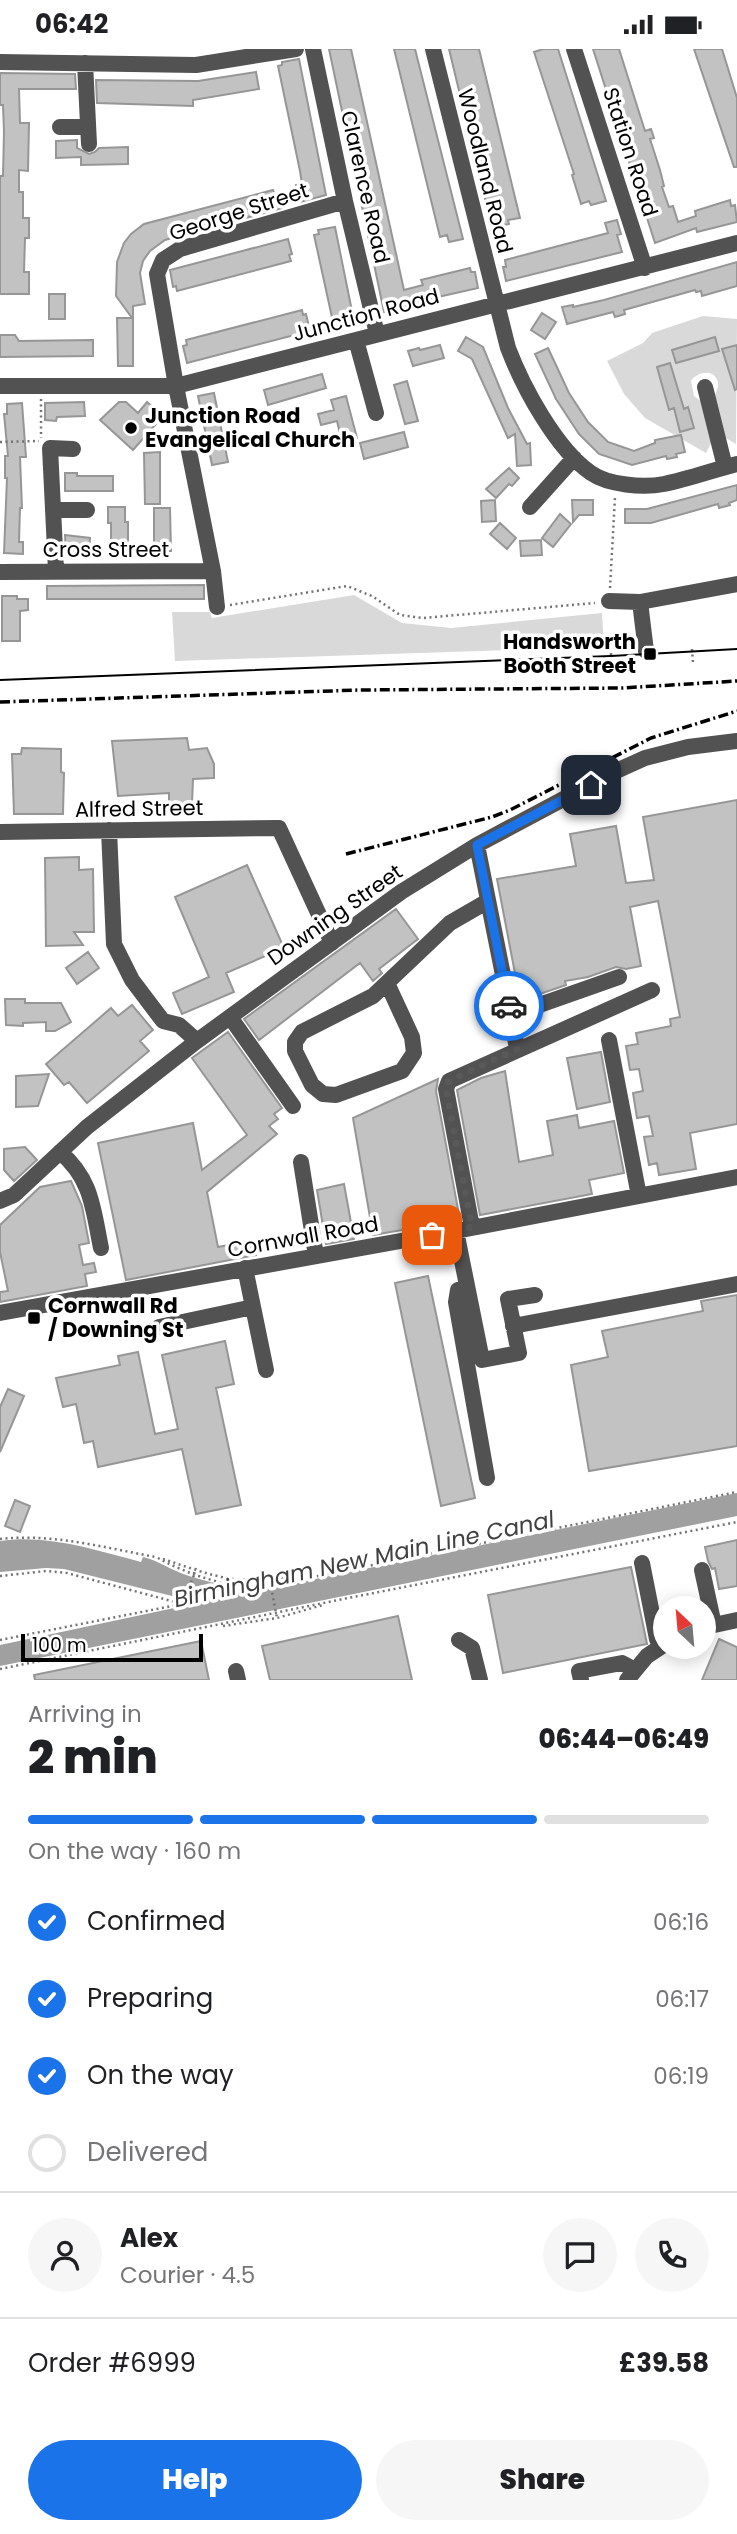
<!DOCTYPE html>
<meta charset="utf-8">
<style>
:root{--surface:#fff;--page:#f6f6f6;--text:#202124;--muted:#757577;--line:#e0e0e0;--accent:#1a73e8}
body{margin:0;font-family:Poppins,sans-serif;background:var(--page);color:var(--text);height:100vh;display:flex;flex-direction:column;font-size:26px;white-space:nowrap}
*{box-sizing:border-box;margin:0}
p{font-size:23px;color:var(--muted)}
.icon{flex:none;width:38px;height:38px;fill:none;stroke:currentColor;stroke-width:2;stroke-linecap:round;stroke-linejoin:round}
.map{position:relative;height:1631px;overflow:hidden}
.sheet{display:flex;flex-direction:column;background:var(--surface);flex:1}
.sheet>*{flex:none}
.needle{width:46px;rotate:334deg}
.tools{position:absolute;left:653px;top:1547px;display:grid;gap:14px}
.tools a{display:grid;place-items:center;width:63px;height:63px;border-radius:50%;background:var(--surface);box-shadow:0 4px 18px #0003;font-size:35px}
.scale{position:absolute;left:21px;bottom:18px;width:182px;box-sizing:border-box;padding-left:7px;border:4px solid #000;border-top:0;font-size:19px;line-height:24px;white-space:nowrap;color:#000;-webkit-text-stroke:5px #fff;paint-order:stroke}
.pin{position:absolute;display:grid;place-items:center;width:60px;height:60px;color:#fff;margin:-30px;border-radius:14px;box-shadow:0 4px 10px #0006}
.courier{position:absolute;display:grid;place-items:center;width:70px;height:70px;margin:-35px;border:5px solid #1a73e8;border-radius:50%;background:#fff;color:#222;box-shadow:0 2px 9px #0007}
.head em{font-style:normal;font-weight:800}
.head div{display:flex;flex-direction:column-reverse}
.head{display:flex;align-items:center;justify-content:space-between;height:119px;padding:0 28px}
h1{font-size:46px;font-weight:800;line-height:52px}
.bar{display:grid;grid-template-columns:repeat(4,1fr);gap:10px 7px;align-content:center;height:84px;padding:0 28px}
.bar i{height:9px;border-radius:5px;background:var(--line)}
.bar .current{background:var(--accent)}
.bar p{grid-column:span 4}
.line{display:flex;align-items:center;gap:18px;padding:0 28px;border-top:2px solid var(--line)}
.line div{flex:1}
.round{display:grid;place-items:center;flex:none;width:74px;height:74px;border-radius:37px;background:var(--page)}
ol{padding:0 28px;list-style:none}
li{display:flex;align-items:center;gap:21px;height:77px}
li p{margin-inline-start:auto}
li .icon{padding:7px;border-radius:50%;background:var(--accent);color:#fff;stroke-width:4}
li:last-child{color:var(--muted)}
li i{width:38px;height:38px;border:4px solid var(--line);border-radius:50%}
.button{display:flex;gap:14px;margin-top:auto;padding:14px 28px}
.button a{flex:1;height:80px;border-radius:42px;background:var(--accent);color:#fff;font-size:28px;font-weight:800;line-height:80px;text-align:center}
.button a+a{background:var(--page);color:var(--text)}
.status{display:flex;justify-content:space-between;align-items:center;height:49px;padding:0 35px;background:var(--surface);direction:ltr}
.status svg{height:19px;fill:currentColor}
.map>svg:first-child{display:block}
.green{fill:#d9d9d9}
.water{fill:#a0a0a0}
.building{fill:#c2c2c2;stroke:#969696;stroke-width:2}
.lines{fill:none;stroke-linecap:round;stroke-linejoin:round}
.path{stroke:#747474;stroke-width:2.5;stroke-dasharray:2 3.5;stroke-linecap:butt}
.minor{stroke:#525252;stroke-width:16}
.tram{stroke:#000;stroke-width:2}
.rail{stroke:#000;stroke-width:3.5;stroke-dasharray:10 3.5 2 3.5;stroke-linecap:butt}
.path-bridge{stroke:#747474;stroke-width:2.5;stroke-dasharray:2 3.5;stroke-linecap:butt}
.done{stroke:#595959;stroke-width:7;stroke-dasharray:0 12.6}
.route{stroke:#1a73e8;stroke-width:9}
.poi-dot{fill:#000;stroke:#fff;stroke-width:2.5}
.labels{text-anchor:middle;stroke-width:7;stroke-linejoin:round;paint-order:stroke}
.street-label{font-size:21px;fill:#000;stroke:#fff}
.poi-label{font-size:21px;font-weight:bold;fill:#000;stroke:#fff;text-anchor:start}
.water-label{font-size:23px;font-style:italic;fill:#414141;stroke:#fff}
</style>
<div class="status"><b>06:42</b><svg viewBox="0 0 49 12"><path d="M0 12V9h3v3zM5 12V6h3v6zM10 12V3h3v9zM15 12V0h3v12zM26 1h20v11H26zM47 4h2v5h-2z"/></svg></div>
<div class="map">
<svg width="737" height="1631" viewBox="0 0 737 1631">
<rect width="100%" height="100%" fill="#fff"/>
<path class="green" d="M 703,267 L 737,270 L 736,395 L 724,388 C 721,377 713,361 714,350 C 715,344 719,339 718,333 C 714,319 697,323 691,332 L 694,347 L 703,354 L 713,390 L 706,404 L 645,369 L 624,345 L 607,312 L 643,294 L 652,284 Z
M 354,546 L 402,574 L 451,579 L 602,564 L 604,598 L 175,612 L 172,563 L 210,563 L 212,569 Z"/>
<path class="water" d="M 737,1444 L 737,1467 L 0,1617 L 0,1596 L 193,1555 L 192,1552 L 64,1520 L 46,1519 L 0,1523 L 0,1492 C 48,1485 95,1501 141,1513 L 143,1508 C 155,1511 163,1516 174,1521 C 197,1532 236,1539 261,1541 Z"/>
<path class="building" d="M 329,0 L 351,0 L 404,241 L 423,236 L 421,231 L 470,219 L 471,223 L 475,223 L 478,239 L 407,255 L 408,258 L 384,263 Z
M 394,0 L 415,0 L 463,190 L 449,193 L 447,186 L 440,188 Z
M 449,0 L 479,0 L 520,169 L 508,171 L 509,175 L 492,179 Z
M 543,0 L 558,0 L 606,152 L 591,156 L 589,152 L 581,155 L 572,126 L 574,125 L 534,3 Z
M 593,0 L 619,0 L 645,82 L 651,80 L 654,89 L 650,90 L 660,121 L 664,137 L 662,138 L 669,158 L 673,157 L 678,173 L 696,167 L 695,162 L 730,151 L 731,157 L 735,156 L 737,173 L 697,183 L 696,179 L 655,194 Z
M 694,0 L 722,0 L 737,49 L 737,118 L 734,118 Z
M 299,10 L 326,146 L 300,153 L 296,136 L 302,135 L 300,122 L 278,17 L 282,16 L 282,13 Z
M 256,23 L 259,40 L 193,51 L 193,57 L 97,54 L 96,31 L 198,32 Z
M 0,24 L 75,25 L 76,40 L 19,40 L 20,74 L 29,74 L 28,122 L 19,121 L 19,143 L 23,143 L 23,169 L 29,169 L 29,189 L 25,189 L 24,223 L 29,223 L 29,245 L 0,245 L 0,127 L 3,127 L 4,83 L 3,56 L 0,56 Z
M 77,91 L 77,99 L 89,105 L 95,103 L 99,99 L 128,98 L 128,115 L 81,116 L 81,108 L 56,109 L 56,92 Z
M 273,141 L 275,146 L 278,145 L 282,159 L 165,191 L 150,202 L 143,212 L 140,224 L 145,255 L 133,257 L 133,317 L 118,317 L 117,269 L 132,269 L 116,247 L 117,213 L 124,194 L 131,185 L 144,175 Z
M 617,171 L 621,185 L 617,186 L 622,203 L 506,232 L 503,218 L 506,218 L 505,211 L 608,184 L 605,174 Z
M 335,178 L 354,272 L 338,275 L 337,272 L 333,273 L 314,186 L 319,185 L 318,181 Z
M 288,190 L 292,205 L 289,206 L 291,212 L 177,242 L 176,237 L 173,238 L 170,221 Z
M 737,213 L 737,237 L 702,247 L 701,242 L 696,243 L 695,241 L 624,261 L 625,265 L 615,268 L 613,263 L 567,275 L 562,258 L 573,256 L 573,258 L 604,251 Z
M 49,245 L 65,245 L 65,270 L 49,270 Z
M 302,261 L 303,266 L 306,265 L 310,282 L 187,314 L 183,297 L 187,296 L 186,291 Z
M 542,264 L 556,273 L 545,290 L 531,281 Z
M 0,286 L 15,286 L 19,292 L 93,291 L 93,307 L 0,308 Z
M 466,288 L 483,298 L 508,359 L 527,395 L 530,394 L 531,416 L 517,417 L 515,385 L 508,389 L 472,310 L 458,302 Z
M 715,288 L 719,302 L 676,314 L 672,301 Z
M 440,296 L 444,309 L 413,317 L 408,302 L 419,299 L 420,301 Z
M 737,296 L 737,340 L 735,341 L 722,300 Z
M 548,299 L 569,344 L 588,373 L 608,393 L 634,402 L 655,394 L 655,391 L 681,386 L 685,403 L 676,405 L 677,408 L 667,410 L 666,407 L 632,416 L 599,405 L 579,385 L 556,350 L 535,305 Z
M 670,314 L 684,360 L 688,358 L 694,379 L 680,383 L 674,359 L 669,361 L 657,318 Z
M 322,325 L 326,339 L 268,356 L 264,341 Z
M 407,332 L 418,372 L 405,375 L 394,336 Z
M 214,344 L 228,413 L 212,416 L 198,347 Z
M 346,347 L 357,389 L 342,393 L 337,372 L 321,376 L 318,365 L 334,361 L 331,351 Z
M 84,353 L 85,367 L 57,368 L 56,372 L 45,371 L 45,354 Z
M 119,353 L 126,353 L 138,364 L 147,353 L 163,367 L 133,401 L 100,371 Z
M 22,354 L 26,408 L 20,408 L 22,459 L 20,459 L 19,493 L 23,493 L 23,505 L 4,504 L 7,429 L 5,429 L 5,407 L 8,407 L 4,365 L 7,365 L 7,355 Z
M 404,383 L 408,398 L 364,410 L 360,394 Z
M 160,403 L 160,455 L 145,455 L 144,404 Z
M 509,419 L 519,429 L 512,437 L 509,435 L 496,449 L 486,440 Z
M 65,424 L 77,424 L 77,427 L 113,427 L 113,442 L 65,442 Z
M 737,436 L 737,451 L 729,454 L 730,456 L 719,459 L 718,455 L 651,474 L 625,474 L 625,460 L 647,460 Z
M 495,451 L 496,472 L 482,473 L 481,452 Z
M 572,451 L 593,451 L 593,466 L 579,466 L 573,473 Z
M 108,458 L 125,458 L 125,473 L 128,473 L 128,499 L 114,498 L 114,490 L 111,490 L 111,474 L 108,474 Z
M 154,459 L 170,459 L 171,502 L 154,502 Z
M 560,465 L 571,475 L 553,498 L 542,489 Z
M 500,474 L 516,489 L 507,500 L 490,485 Z
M 65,486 L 90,489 L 89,504 L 66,504 Z
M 541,491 L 542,506 L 521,507 L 520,492 Z
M 204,536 L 204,550 L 47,550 L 47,537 Z
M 2,547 L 17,547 L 17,550 L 28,550 L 28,561 L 20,562 L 20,592 L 2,592 Z
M 187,689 L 189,701 L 207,699 L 214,715 L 214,729 L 193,730 L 192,755 L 169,756 L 169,744 L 118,747 L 112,692 Z
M 22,699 L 61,700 L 61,723 L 64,724 L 63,765 L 14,765 L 12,705 L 21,705 Z
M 737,751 L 737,1075 L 690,1084 L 696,1120 L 659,1126 L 657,1114 L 649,1116 L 644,1088 L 653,1087 L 649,1067 L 637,1069 L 633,1044 L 643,1042 L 639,1020 L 630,1021 L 626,997 L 638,995 L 636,984 L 671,977 L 670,970 L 680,968 L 658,852 L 630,858 L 641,917 L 626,920 L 616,918 L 588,928 L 565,932 L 566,936 L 531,948 L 529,938 L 518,940 L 497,830 L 576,817 L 570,785 L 616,777 L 626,834 L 654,831 L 643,768 Z
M 79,808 L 79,821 L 93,820 L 94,883 L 74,883 L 83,896 L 46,897 L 45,809 Z
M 247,816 L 284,899 L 226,924 L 234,943 L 182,965 L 173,944 L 209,928 L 175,848 Z
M 396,860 L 418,890 L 379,920 L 382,924 L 373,932 L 360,914 L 259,991 L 244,970 Z
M 88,903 L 99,919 L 77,935 L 66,919 Z
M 5,950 L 25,950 L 25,954 L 61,954 L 71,973 L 55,982 L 46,982 L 46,973 L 23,974 L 23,977 L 6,976 Z
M 132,956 L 153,981 L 140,992 L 149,1002 L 87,1054 L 69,1033 L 64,1036 L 46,1015 L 111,959 L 118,967 Z
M 228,983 L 282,1059 L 274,1065 L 278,1070 L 269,1077 L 277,1085 L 207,1143 L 218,1198 L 253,1191 L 256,1206 L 126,1231 L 98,1094 L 193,1074 L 202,1121 L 247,1086 L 192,1009 Z
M 601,1003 L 610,1053 L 577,1060 L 567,1009 Z
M 505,1022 L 519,1113 L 553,1106 L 547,1072 L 577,1066 L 579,1079 L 614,1072 L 624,1124 L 589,1131 L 592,1145 L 480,1166 L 457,1041 L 481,1029 Z
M 49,1025 L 38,1057 L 16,1058 L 16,1027 Z
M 438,1030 L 436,1042 L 460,1171 L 373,1186 L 353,1069 Z
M 25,1098 L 37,1111 L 14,1132 L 4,1121 L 4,1100 Z
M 71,1132 L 82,1157 L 89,1194 L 79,1196 L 83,1216 L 94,1214 L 96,1223 L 85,1225 L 87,1237 L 0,1253 L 0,1243 L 8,1242 L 0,1203 L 0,1176 L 40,1138 Z
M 344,1135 L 354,1190 L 326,1195 L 317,1141 Z
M 428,1227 L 475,1449 L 441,1457 L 395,1234 Z
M 737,1246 L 737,1397 L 589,1422 L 571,1316 L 608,1308 L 602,1282 L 703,1262 L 701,1252 Z
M 225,1292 L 234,1335 L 216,1339 L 241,1456 L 196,1465 L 182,1400 L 98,1418 L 93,1392 L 84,1394 L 76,1355 L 63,1358 L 56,1329 L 120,1316 L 118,1307 L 138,1303 L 155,1385 L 178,1380 L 162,1306 Z
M 8,1340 L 24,1347 L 0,1403 L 0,1358 Z
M 15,1451 L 30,1457 L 20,1483 L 5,1477 Z
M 737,1491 L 737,1537 L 719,1540 L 715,1519 L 712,1520 L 708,1512 L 705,1498 Z
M 631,1518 L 647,1595 L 503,1624 L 488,1546 Z
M 398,1567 L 412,1631 L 270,1631 L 262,1597 Z
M 719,1590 L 737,1598 L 737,1631 L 702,1631 Z
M 201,1592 L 209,1631 L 35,1631 L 34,1626 Z"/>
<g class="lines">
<path class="path" d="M 41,350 L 41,389
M 0,393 L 39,392
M 610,539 L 615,448
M 230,556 L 347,537 L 372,547 L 400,566 L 423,569 L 595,554
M 692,600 L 693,614
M 611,604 L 611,617
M 0,1490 C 53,1484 105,1499 156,1508
M 158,1509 C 189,1526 228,1539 263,1538 L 737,1443
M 163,1510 C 185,1517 210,1527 233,1530 C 255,1533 278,1527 300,1530
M 0,1527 L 46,1522 L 67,1524 L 179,1554
M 223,1577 L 277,1569 L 323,1556
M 0,1591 L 182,1555 L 194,1526
M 0,1620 L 343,1550 L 737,1473"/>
<path class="minor" d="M 313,0 L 345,152 L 377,285
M 433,0 L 508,299 C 523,338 556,400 591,424 C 608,436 643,439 664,435 C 689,430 713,421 737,415
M 574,0 L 645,219
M 0,13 L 196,16 L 296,0
M 85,14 L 89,95
M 60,78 L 87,78
M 356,291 L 376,364
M 0,337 L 176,337 L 737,194
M 705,338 L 725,418
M 530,458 L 574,409
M 53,461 L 87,461
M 56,521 L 50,399 L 73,400
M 0,523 L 213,522
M 609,552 L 640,553 L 737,535
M 640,553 L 646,602
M 217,558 L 213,522 L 176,337 L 157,225 L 163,211 L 180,200 L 345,152
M 109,781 L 114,895 L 132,931 L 163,972 L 179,976 L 197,992
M 0,783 L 279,779 L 332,894
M 477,796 L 511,966
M 387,934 L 412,988 L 414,1004 L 402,1022 L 336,1046 L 323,1045 L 312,1036 L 295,1002 L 295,993 L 302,983 L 373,947 L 450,874 L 488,852
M 230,968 L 293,1057
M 609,991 L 639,1147
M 517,1000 L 511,966 L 619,928
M 60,1103 C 92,1130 93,1160 101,1199
M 301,1113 L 316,1207
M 0,1152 L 14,1146 L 87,1078 L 197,992 L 401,843 L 477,796 L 614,723 L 645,709 L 688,698 L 737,692
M 472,1178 L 446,1040 L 449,1032 L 652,941
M 456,1182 L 482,1311 L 519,1304 L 508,1250 L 535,1246
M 245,1219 L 266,1321
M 467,1237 L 458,1241 L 456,1253 L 487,1429
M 0,1264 L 456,1182 L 737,1128
M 513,1277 L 737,1235
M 159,1278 L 253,1258
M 642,1514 L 657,1590 L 661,1597
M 702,1521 L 714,1576
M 705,1578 L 737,1571
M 459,1591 L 472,1599 L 480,1631
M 236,1622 L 238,1631
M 581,1631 L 579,1622 L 622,1614 L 635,1621
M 627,1631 L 647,1607 L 665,1595"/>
<path class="tram" d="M 0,631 L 611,607 L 737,600"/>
<path class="rail" d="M 0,653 L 360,641 L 622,639 L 737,632
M 346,805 L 492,768 L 510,761 L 651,689 L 737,662"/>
<path class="path-bridge" d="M 194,1525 L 196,1519
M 270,1533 L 277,1569"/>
</g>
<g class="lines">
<path class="done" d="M 432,1186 L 472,1178 L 446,1040 L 449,1032 L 517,1000 L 509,957"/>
<path class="route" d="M 509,957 L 477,796 L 591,736"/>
</g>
<g class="poi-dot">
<circle cx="131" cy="379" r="7"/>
<rect x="643" y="598" width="14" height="14" rx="3.5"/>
<rect x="27" y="1262" width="14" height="14" rx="3.5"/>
</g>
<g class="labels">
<g class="street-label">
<text transform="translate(630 103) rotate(72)" y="7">Station Road</text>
<text transform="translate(485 122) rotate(76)" y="7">Woodland Road</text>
<text transform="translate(365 138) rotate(77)" y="7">Clarence Road</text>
<text transform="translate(239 163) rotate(-18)" y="7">George Street</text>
<text transform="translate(366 266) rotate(-15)" y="7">Junction Road</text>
<text x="106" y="508">Cross Street</text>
<text transform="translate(139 760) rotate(-1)" y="7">Alfred Street</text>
<text transform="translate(335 866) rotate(-35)" y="7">Downing Street</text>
<text transform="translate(303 1188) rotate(-10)" y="7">Cornwall Road</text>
</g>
<g class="poi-label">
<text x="145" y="374">Junction Road<tspan x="145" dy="24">Evangelical Church</tspan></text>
<text x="636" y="600" text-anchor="end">Handsworth<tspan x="636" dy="24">Booth Street</tspan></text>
<text x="48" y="1264">Cornwall Rd<tspan x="48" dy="24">/ Downing St</tspan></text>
</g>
<g class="water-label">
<text transform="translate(364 1510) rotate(-12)" y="8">Birmingham New Main Line Canal</text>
</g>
</g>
</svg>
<div class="tools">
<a><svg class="needle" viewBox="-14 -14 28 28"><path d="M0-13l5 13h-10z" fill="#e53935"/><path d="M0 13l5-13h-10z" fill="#757577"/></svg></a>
</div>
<div class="scale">100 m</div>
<div class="pin" style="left:432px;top:1186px;background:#ea580c"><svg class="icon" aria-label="bag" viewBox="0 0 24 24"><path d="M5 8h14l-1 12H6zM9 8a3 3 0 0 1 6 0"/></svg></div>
<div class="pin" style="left:591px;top:736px;background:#1f2937"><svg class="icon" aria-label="home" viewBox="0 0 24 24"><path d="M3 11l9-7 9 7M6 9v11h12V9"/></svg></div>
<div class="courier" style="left:509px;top:957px"><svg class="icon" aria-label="car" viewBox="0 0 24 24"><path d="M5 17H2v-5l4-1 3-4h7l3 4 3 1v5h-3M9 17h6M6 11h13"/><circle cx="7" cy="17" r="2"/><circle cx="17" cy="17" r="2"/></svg></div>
</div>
<section class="sheet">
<div class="head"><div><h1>2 min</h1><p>Arriving in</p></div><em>06:44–06:49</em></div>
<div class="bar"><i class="current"></i><i class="current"></i><i class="current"></i><i></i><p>On the way · 160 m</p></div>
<ol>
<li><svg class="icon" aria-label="check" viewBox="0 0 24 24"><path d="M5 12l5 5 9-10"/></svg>Confirmed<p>06:16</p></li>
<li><svg class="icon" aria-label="check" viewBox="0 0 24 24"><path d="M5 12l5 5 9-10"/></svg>Preparing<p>06:17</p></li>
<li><svg class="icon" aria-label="check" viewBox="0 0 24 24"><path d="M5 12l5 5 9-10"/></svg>On the way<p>06:19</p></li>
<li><i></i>Delivered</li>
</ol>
<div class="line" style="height:126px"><a class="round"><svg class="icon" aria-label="person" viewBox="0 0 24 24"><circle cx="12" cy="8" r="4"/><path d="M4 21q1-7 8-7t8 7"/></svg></a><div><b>Alex</b><p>Courier · 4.5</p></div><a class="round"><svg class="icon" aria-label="chat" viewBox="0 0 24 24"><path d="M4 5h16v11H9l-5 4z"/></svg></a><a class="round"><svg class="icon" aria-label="phone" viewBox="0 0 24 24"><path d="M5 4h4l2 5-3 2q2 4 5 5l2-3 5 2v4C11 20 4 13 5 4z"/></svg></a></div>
<div class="line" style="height:91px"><div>Order #6999</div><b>£39.58</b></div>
<div class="button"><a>Help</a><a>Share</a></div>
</section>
